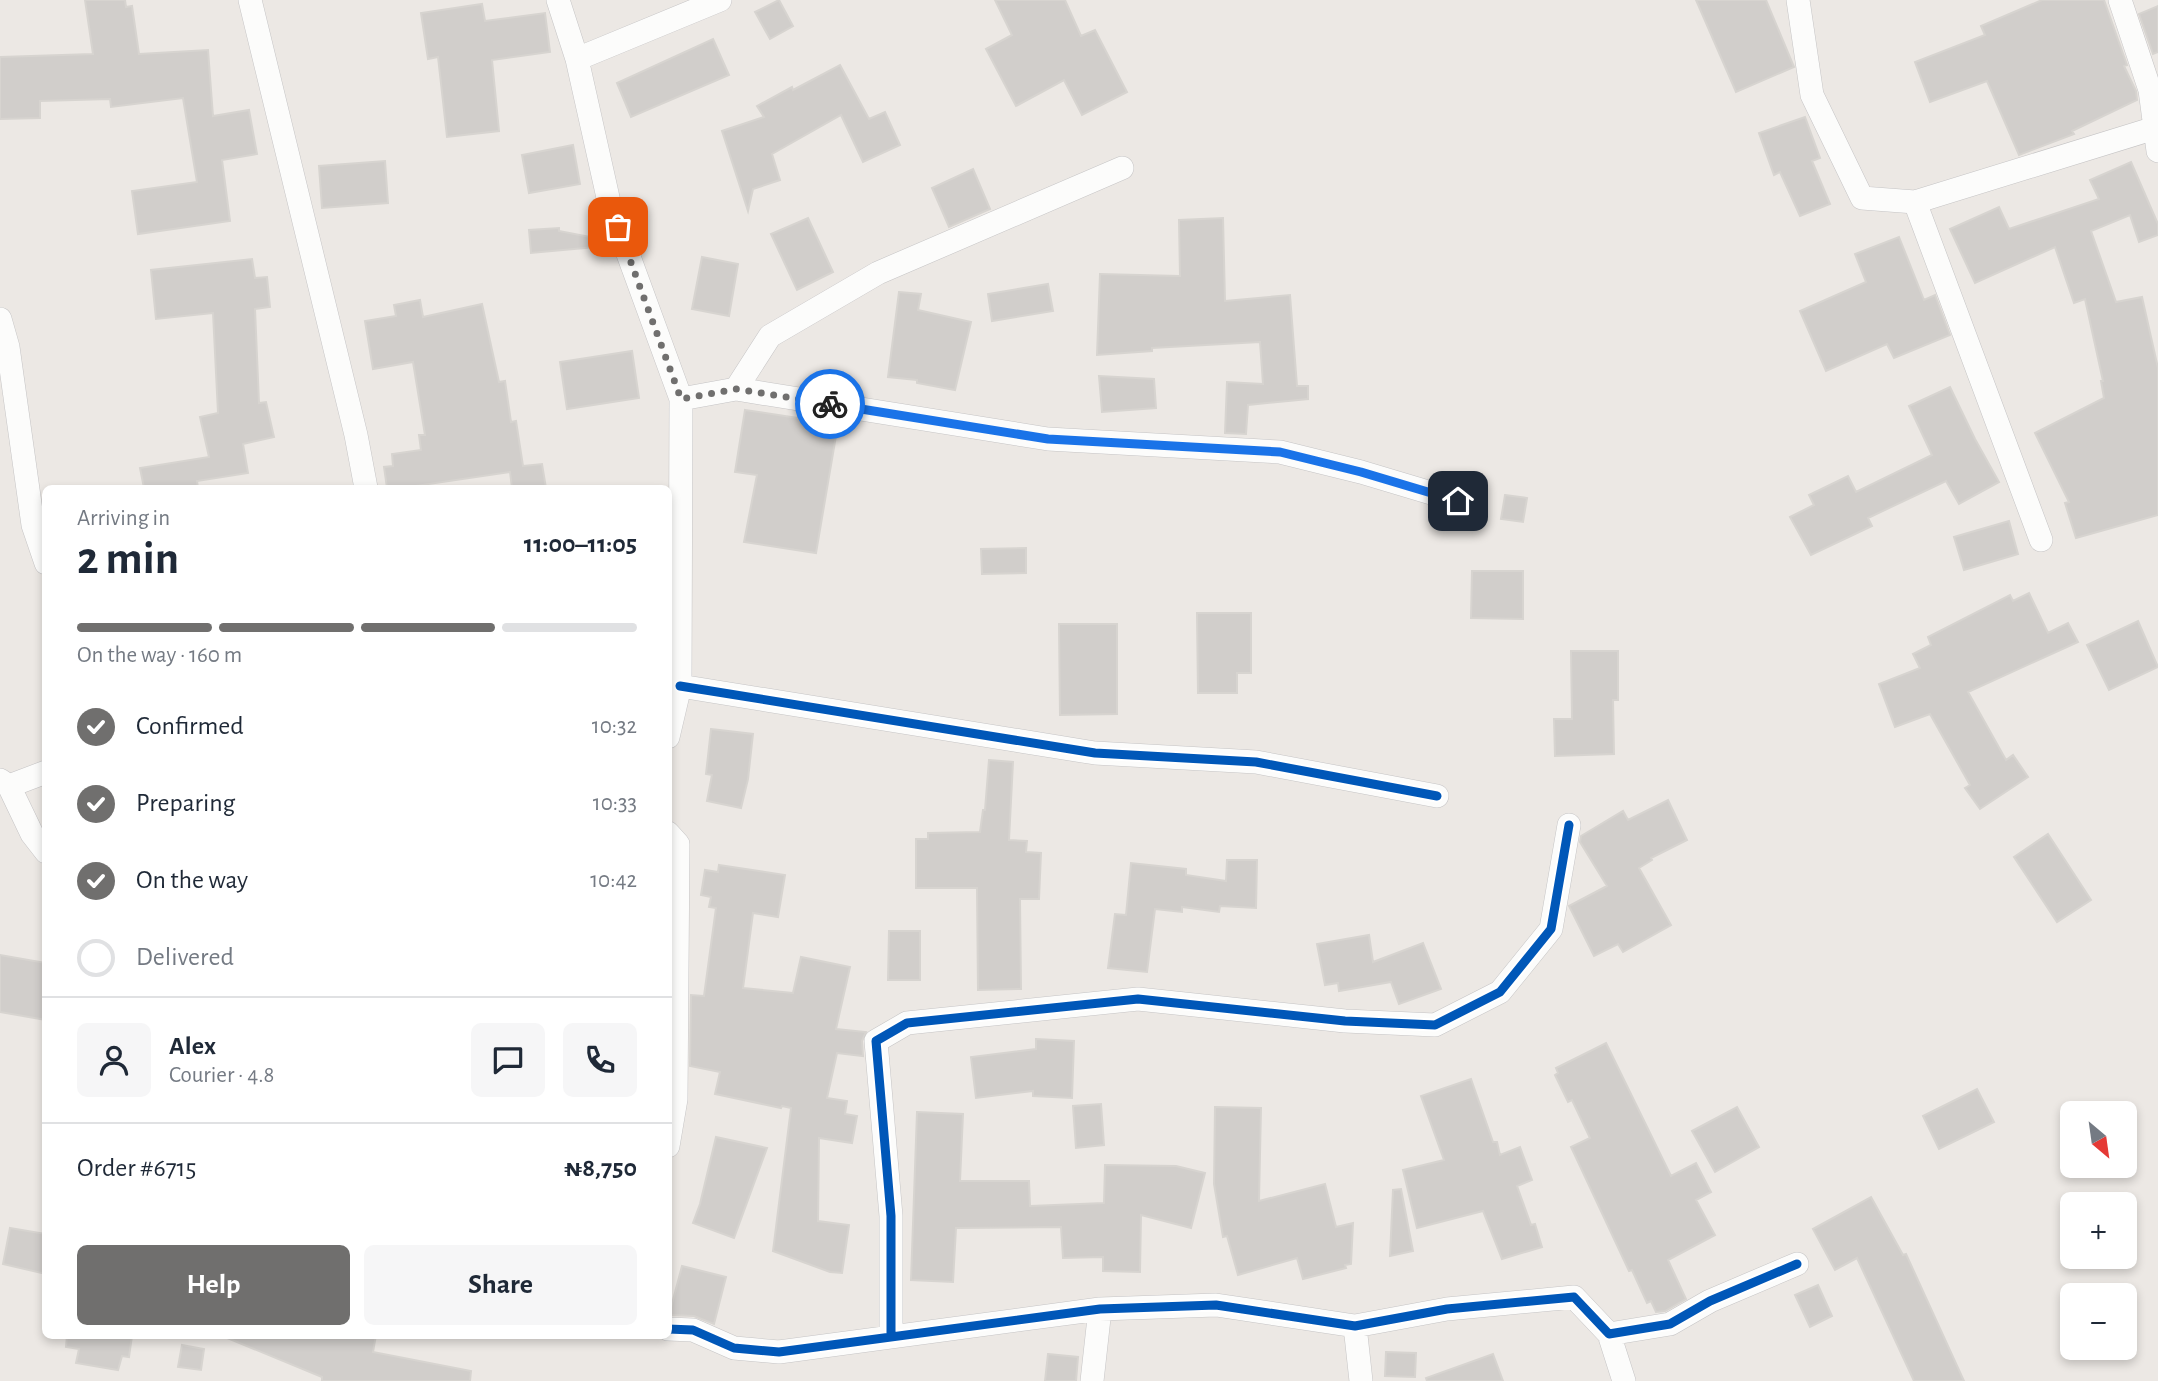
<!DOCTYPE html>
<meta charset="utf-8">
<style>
:root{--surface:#fff;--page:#f6f6f7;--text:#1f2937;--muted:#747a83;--line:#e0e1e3;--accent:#706f6e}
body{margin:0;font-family:"Alegreya Sans",sans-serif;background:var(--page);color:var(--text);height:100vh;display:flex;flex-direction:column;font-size:26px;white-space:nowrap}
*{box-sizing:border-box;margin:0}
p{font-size:23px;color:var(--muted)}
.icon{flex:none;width:38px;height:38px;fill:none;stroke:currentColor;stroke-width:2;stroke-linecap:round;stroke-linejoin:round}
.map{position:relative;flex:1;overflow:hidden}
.panel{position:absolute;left:42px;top:485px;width:630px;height:854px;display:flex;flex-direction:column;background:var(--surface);border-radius:10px;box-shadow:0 4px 10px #0003}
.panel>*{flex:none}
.needle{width:46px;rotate:151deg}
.tools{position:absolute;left:2060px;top:1101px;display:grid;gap:14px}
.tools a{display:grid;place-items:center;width:77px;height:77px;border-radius:10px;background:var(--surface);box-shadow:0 4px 10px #0003;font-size:35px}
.pin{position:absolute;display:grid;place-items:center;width:60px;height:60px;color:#fff;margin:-30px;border-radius:14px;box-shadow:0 4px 10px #0006}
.courier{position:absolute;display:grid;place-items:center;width:70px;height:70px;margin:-35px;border:5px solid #1a73e8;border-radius:50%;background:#fff;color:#222;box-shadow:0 2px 9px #0007}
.headline em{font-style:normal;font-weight:600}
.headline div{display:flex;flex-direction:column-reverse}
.headline{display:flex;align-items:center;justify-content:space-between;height:119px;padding:0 35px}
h1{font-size:46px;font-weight:600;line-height:52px}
.bar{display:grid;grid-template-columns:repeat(4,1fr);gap:10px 7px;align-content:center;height:84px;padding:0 35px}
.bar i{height:9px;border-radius:5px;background:var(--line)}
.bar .on{background:var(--accent)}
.bar p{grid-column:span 4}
.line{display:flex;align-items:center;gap:18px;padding:0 35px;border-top:2px solid var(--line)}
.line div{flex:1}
.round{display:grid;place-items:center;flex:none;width:74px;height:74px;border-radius:10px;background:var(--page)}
ol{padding:0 35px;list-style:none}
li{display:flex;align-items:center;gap:21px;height:77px}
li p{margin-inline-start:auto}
li .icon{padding:7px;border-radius:50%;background:var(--accent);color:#fff;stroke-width:4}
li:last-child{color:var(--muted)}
li i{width:38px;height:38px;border:4px solid var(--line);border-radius:50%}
.primary-button{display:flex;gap:14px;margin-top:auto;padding:14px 35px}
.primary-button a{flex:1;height:80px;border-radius:10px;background:var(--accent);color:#fff;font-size:28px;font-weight:600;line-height:80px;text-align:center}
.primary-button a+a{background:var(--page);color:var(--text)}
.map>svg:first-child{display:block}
.building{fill:#d1cecb;stroke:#d7d4d0;stroke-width:2}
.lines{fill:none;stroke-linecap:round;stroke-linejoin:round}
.street-casing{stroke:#c5c4c5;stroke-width:24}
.street{stroke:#fcfcfb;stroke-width:23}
.cycleway-casing{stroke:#fff;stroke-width:13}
.cycleway{stroke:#0057b8;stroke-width:9}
.done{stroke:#706f6e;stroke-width:7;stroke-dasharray:0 12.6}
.route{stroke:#1a73e8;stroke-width:9}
</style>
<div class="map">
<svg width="2158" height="1381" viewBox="0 0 2158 1381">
<rect width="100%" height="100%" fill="#ece8e4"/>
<path class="building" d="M 85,0 L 125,0 L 126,7 L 132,6 L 139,54 L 208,50 L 213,116 L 249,110 L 257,154 L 222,160 L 230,221 L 138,234 L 132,191 L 197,182 L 183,98 L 111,107 L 110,99 L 40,101 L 40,118 L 0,119 L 0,57 L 93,54 Z
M 779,0 L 793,26 L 770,39 L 755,12 Z
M 995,0 L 1065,0 L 1081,36 L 1095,30 L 1127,92 L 1082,115 L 1064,80 L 1016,106 L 986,49 L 1012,35 Z
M 1696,0 L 1766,0 L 1794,67 L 1736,92 Z
M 2042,0 L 2104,0 L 2127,65 L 2124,66 L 2136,91 L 2137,100 L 2072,131 L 2074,134 L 2019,155 L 1987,81 L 1930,102 L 1915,62 L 1985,35 L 1981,26 Z
M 482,4 L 485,21 L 545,13 L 550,52 L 492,60 L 499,131 L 447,137 L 438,57 L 428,59 L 421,13 Z
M 2158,6 L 2158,52 L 2153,54 L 2139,14 Z
M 713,39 L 729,75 L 631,117 L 617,83 Z
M 840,65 L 869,119 L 885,112 L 900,145 L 863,162 L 841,115 L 772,154 L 780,180 L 753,189 L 748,211 L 722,131 L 764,117 L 757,106 L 792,87 L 793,90 Z
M 1805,117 L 1820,158 L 1812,161 L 1830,204 L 1800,216 L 1780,172 L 1774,175 L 1759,133 Z
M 573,145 L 580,184 L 529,193 L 522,155 Z
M 385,161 L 388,203 L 322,208 L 319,166 Z
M 2131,162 L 2158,224 L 2158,235 L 2139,242 L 2130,215 L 2091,231 L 2116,302 L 2142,297 L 2158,368 L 2158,515 L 2076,538 L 2065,503 L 2069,502 L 2035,433 L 2104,398 L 2101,381 L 2103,381 L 2085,299 L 2074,303 L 2055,247 L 1975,283 L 1950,229 L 1999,207 L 2009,229 L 2099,199 L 2090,180 Z
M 973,169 L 990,209 L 949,227 L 932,188 Z
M 808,218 L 833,272 L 797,290 L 771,234 Z
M 1223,218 L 1225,301 L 1290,295 L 1297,386 L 1308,386 L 1308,399 L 1248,405 L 1246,434 L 1225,433 L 1227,382 L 1263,384 L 1260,342 L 1152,348 L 1152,351 L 1097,355 L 1100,274 L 1180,276 L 1179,220 Z
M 559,228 L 559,231 L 606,240 L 606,246 L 531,253 L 529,230 Z
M 1899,237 L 1924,300 L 1935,295 L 1950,335 L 1894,358 L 1887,344 L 1826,371 L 1800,311 L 1866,282 L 1855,254 Z
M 702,257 L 738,264 L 729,316 L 692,309 Z
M 252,259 L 255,278 L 267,277 L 270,307 L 255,309 L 259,403 L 266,402 L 274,437 L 243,444 L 248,473 L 197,481 L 198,488 L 144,488 L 140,468 L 209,457 L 200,417 L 218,413 L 213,313 L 156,319 L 151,270 Z
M 1048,284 L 1053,311 L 992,321 L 988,294 Z
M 899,292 L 921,294 L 918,310 L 971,322 L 955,390 L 917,383 L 917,380 L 888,377 Z
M 420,300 L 423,317 L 482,304 L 499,382 L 505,381 L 511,422 L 516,421 L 523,466 L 542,464 L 546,488 L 512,488 L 510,472 L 415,486 L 415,488 L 387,488 L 384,467 L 393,466 L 392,454 L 421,450 L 419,435 L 425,435 L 413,362 L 373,369 L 365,321 L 396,316 L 394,305 Z
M 632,351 L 639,398 L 567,409 L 560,362 Z
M 1099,376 L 1154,379 L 1156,408 L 1102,412 Z
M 1950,387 L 1975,439 L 1999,482 L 1959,504 L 1946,481 L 1868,518 L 1872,526 L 1811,555 L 1790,517 L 1814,505 L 1809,495 L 1848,476 L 1856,492 L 1932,455 L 1909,406 Z
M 745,410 L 838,424 L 816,553 L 744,542 L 757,475 L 735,472 Z
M 1505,495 L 1527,498 L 1523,522 L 1501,519 Z
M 2009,521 L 2018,554 L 1964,570 L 1954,537 Z
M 1026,548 L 1026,573 L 982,574 L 981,549 Z
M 1472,571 L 1523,571 L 1523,619 L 1471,618 Z
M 2029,593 L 2048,633 L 2068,623 L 2078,642 L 1968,692 L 2006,760 L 2013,755 L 2028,777 L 1980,809 L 1965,788 L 1970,785 L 1930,714 L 1895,727 L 1879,684 L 1920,668 L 1913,654 L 1931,645 L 1928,637 L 2010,595 L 2013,601 Z
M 1197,613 L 1251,613 L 1251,673 L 1237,673 L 1237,693 L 1198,693 Z
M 2138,621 L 2158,667 L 2109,690 L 2087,645 Z
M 1059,624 L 1117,624 L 1117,714 L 1060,715 Z
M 1571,651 L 1618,651 L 1618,700 L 1613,700 L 1614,754 L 1555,756 L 1554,719 L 1572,719 Z
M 711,729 L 753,734 L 748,779 L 741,808 L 707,801 L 712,775 L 706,774 Z
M 989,760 L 1013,762 L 1009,840 L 1027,841 L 1026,852 L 1041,853 L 1039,899 L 1020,899 L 1021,989 L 978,990 L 977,888 L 916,888 L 916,839 L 928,839 L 928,833 L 980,832 L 983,810 L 985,810 Z
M 1668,800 L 1687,840 L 1651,858 L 1652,860 L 1639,868 L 1671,925 L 1623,952 L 1618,944 L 1594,956 L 1569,906 L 1607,886 L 1580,842 L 1581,836 L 1623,811 L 1628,820 Z
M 2048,834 L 2091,900 L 2057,922 L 2014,857 Z
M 1227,860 L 1257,860 L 1256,908 L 1220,906 L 1219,912 L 1182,907 L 1182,912 L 1155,909 L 1147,972 L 1108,968 L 1115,914 L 1126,915 L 1131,863 L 1186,869 L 1186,875 L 1226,881 Z
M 719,865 L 785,875 L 778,917 L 753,913 L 743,988 L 793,993 L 801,957 L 850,967 L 836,1029 L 866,1032 L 862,1041 L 863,1056 L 837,1053 L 827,1098 L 847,1101 L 845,1114 L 857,1116 L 852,1143 L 819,1138 L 818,1221 L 849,1225 L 842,1273 L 830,1272 L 773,1251 L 791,1108 L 782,1106 L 781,1108 L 715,1094 L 720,1072 L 690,1066 L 691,995 L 704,996 L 716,908 L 709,907 L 711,897 L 701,895 L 705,870 L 718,872 Z
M 889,931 L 920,931 L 920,980 L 888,980 Z
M 1369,935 L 1373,962 L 1423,943 L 1441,989 L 1399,1004 L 1391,982 L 1339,991 L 1338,983 L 1325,985 L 1317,944 Z
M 0,955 L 46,963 L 46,1020 L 0,1012 Z
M 1036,1039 L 1074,1041 L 1072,1098 L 1033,1096 L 1033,1091 L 976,1098 L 971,1057 L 1036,1049 Z
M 1606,1043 L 1671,1176 L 1696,1163 L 1711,1192 L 1696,1200 L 1715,1235 L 1668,1260 L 1686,1299 L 1665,1311 L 1656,1312 L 1651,1301 L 1647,1303 L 1632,1270 L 1629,1271 L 1571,1147 L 1590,1138 L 1572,1100 L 1568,1102 L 1555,1075 L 1558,1073 L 1556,1068 Z
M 1471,1079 L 1493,1142 L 1497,1142 L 1500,1155 L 1520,1147 L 1532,1180 L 1517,1186 L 1531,1225 L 1535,1224 L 1542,1247 L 1502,1259 L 1483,1211 L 1417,1228 L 1403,1170 L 1444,1160 L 1421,1096 Z
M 1977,1089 L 1994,1122 L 1939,1149 L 1923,1116 Z
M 1101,1104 L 1104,1145 L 1076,1148 L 1073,1106 Z
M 1215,1107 L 1261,1108 L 1259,1201 L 1325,1184 L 1336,1227 L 1353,1223 L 1351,1264 L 1345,1265 L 1346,1268 L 1303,1279 L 1297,1258 L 1238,1275 L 1227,1236 L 1223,1237 L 1214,1184 Z
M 1737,1107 L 1759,1147 L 1715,1172 L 1692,1131 Z
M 917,1112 L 963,1114 L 960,1181 L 1029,1181 L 1030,1206 L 1104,1203 L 1105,1165 L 1176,1166 L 1205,1173 L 1191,1228 L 1141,1215 L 1140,1272 L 1103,1271 L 1103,1257 L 1063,1258 L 1061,1227 L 956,1228 L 953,1282 L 911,1280 Z
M 716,1137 L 767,1148 L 734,1238 L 693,1223 L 700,1204 Z
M 1401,1189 L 1413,1251 L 1390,1256 L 1393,1190 Z
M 1871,1197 L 1903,1255 L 1906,1254 L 1964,1381 L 1914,1381 L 1857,1258 L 1835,1270 L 1813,1229 Z
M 10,1228 L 46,1234 L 46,1274 L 3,1264 Z
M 682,1266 L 726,1277 L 714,1324 L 694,1316 L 669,1315 Z
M 1818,1285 L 1832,1316 L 1810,1327 L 1795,1295 Z
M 67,1335 L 132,1336 L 129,1357 L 122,1356 L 118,1370 L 76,1363 L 79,1349 L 66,1347 Z
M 220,1335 L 376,1335 L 373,1352 L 471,1371 L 470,1381 L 322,1381 L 322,1377 Z
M 182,1345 L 204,1349 L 201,1370 L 178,1367 Z
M 1386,1352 L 1416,1353 L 1415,1377 L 1385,1376 Z
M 1048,1354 L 1078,1357 L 1076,1381 L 1045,1381 Z
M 1493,1354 L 1503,1381 L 1427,1381 L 1426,1378 Z"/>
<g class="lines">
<defs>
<path id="street" d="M 250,0 L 356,435 L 366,488
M 558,0 L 577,59 L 609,202 L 681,399 L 680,686 L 668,737
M 1798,0 L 1812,95 L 1862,198 L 1915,202 L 2155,128
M 2120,0 L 2150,90 L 2158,151
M 577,59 L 720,0
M 1915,202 L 2041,540
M 0,319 L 8,347 L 33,525 L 46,563
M 736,389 L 1048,439 L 1280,452 L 1361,472 L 1458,501
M 681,399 L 736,389 L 770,336 L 878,273 L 1122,168
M 680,686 L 1095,753 L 1256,762 L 1437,796
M 0,780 L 9,786 L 32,834 L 46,852
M 9,786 L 46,772
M 668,833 L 678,844 L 676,1099 L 668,1146
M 1355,1326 L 1361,1381
M 668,1329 L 693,1330 L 734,1348 L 779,1352 L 1100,1309 L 1216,1305 L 1355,1326 L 1447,1309 L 1574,1297 L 1609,1334 L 1670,1324 L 1710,1301 L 1797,1264
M 1609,1334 L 1624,1381
M 891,1335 L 891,1216 L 876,1041 L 907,1023 L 1138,999 L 1345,1021 L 1435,1025 L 1500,992 L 1551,929 L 1569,825
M 1092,1381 L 1100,1309"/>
</defs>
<use href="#street" class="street-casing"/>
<use href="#street" class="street"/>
<defs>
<path id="cycleway" d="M 680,686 L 1095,753 L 1256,762 L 1437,796
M 668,1329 L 693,1330 L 734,1348 L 779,1352 L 1100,1309 L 1216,1305 L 1355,1326 L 1447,1309 L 1574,1297 L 1609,1334 L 1670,1324 L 1710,1301 L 1797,1264
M 891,1335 L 891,1216 L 876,1041 L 907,1023 L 1138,999 L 1345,1021 L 1435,1025 L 1500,992 L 1551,929 L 1569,825"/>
</defs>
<use href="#cycleway" class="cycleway-casing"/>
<use href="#cycleway" class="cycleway"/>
</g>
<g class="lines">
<path class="done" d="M 618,227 L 681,399 L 736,389 L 830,404"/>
<path class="route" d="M 830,404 L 1048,439 L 1280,452 L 1361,472 L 1458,501"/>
</g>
</svg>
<div class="tools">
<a><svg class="needle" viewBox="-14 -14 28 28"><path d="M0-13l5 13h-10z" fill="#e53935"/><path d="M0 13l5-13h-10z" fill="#747a83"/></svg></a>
<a>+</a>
<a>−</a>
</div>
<div class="pin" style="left:618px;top:227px;background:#ea580c"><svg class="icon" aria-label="bag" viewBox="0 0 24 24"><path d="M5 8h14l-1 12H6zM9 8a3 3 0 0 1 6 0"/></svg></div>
<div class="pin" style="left:1458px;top:501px;background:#1f2937"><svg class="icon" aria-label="home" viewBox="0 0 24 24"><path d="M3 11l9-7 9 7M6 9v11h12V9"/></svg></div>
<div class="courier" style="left:830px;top:404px"><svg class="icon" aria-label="bike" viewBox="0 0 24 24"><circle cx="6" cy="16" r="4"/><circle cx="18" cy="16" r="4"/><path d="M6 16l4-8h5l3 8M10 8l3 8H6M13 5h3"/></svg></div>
<section class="panel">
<div class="headline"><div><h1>2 min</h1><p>Arriving in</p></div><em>11:00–11:05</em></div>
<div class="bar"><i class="on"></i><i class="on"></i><i class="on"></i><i></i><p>On the way · 160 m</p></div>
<ol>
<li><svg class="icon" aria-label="check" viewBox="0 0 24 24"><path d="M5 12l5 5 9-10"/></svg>Confirmed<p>10:32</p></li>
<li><svg class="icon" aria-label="check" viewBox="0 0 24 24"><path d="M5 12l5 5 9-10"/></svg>Preparing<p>10:33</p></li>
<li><svg class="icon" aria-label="check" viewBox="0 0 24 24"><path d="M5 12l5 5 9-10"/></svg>On the way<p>10:42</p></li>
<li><i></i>Delivered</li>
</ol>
<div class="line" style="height:126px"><a class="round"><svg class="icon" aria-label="person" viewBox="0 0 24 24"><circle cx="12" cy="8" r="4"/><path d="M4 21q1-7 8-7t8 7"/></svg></a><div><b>Alex</b><p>Courier · 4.8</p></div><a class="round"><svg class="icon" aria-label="chat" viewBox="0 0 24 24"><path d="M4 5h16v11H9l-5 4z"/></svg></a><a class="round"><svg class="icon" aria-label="phone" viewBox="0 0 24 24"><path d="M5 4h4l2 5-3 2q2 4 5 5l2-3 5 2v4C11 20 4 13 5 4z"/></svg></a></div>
<div class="line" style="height:91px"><div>Order #6715</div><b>₦8,750</b></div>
<div class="primary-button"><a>Help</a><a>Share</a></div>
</section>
</div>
